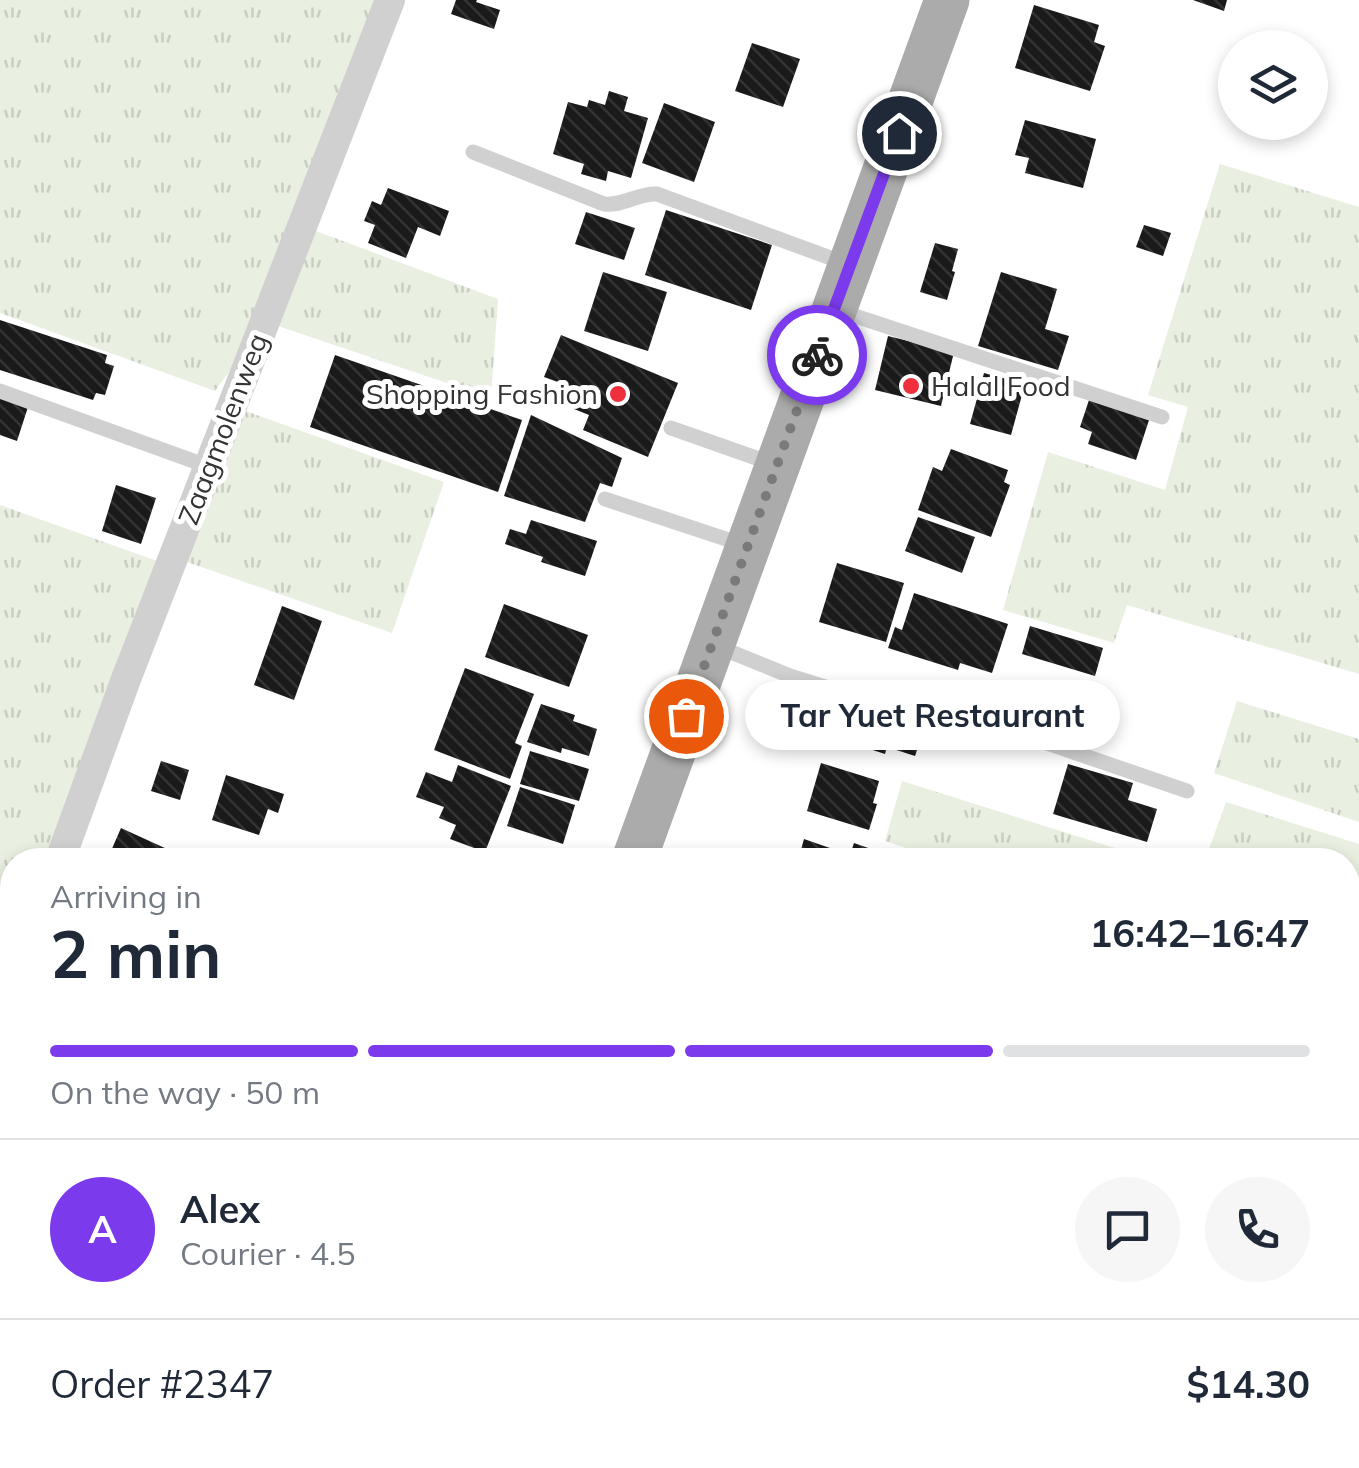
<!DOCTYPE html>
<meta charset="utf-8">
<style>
:root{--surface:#fff;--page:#f6f6f7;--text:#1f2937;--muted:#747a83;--line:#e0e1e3;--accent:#7c3aed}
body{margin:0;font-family:Mulish,sans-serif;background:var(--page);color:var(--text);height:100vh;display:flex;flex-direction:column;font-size:38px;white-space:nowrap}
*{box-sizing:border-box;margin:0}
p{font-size:32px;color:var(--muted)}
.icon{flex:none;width:55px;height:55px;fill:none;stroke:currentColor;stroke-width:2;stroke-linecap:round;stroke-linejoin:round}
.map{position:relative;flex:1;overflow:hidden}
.drawer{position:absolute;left:0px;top:848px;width:1360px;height:622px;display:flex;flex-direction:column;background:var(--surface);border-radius:40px 40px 0 0;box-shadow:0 5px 15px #0003}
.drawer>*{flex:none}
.buttons{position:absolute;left:1218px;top:30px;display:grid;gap:20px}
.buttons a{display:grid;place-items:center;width:110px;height:110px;border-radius:50%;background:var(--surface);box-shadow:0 5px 15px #0003;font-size:50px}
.pin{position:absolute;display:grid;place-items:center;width:85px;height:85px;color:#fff;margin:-42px;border:5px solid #fff;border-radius:50%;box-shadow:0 2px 10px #0007}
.courier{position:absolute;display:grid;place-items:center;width:100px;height:100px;margin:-50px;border:8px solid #7c3aed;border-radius:50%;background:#fff;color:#222;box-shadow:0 2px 12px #0007}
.bubble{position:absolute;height:70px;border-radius:35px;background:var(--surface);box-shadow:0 5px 15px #0003;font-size:32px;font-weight:700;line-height:70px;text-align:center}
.summary em{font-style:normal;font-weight:700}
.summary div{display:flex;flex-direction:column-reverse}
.summary{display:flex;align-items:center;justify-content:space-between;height:170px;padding:0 50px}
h1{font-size:65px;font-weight:700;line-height:75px}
.bar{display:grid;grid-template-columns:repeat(4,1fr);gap:15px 10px;align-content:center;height:120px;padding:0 50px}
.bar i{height:12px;border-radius:8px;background:var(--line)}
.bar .on{background:var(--accent)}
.bar p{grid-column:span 4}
.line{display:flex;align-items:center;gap:25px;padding:0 50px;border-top:2px solid var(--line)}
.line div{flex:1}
.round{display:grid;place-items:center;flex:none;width:105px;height:105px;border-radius:52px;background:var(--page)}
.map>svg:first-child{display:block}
.grass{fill:url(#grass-tufts)}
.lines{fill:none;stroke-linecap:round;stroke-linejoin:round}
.stream{stroke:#cde2ef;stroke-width:9}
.building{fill:url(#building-back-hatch)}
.lane{stroke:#d0d0d0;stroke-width:15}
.street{stroke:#d0d0d0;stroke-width:30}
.primary{stroke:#ababab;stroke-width:45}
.done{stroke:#7a7a7a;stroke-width:10;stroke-dasharray:0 18}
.route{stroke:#7c3aed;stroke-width:12}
.poi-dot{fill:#ef303c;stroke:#fff;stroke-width:4}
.labels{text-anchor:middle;stroke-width:10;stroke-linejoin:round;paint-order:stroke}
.poi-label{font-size:28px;fill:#333;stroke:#fff;text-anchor:start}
.street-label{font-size:28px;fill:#333;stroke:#fff}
</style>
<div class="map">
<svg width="1359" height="1468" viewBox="0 0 1359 1468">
<defs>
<pattern id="grass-tufts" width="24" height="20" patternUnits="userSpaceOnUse" patternTransform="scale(2.5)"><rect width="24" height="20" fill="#e9f0e1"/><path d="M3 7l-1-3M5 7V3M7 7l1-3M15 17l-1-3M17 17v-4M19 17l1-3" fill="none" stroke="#c8cec2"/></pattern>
<pattern id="building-back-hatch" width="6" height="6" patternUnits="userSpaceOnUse" patternTransform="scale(2.5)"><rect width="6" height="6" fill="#1a1a1a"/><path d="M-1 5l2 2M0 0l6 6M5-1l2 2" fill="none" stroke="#333"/></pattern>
</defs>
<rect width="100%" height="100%" fill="#fff"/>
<path class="grass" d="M 0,0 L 380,0 L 232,368 L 215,391 L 0,313 Z
M 1220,164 L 1359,207 L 1359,674 L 1127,605 L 1114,643 L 1003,610 L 1048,452 L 1165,490 L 1188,407 L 1148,395 Z
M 308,228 L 498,299 L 491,398 L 272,324 Z
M 240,409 L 444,482 L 392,633 L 184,561 Z
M 0,505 L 160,562 L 47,860 L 12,860 L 12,946 L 0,941 Z
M 1237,701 L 1359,739 L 1359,822 L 1214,773 Z
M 902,781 L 1153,860 L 905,860 L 909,849 L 885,841 Z
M 1226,802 L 1359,844 L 1359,936 L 1348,933 L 1348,860 L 1205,860 Z
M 988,1458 L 1284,1458 L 1280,1468 L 984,1468 Z"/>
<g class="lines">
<path class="stream" d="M 1319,1468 L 1323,1458"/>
</g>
<path class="building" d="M 456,0 L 477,0 L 476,2 L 500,10 L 494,29 L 451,14 Z
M 1193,0 L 1227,0 L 1224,11 Z
M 1034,5 L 1099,25 L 1094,42 L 1105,46 L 1090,91 L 1015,68 Z
M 752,43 L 800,59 L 783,107 L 735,91 Z
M 609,91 L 628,97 L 624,111 L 648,118 L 631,178 L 608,171 L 606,181 L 581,174 L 584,164 L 553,154 L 568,102 L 587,107 L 589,100 L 605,105 Z
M 664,103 L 715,122 L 694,182 L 642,163 Z
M 1025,120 L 1096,139 L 1083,188 L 1025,173 L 1029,158 L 1015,155 Z
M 388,188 L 449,211 L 440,236 L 418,227 L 406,258 L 368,243 L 375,225 L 364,221 L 372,201 L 381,205 Z
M 666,210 L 772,245 L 751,310 L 645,275 Z
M 586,212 L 635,228 L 624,260 L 575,244 Z
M 1144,225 L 1171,233 L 1163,256 L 1136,247 Z
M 935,243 L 958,249 L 952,271 L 955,272 L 947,300 L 920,292 Z
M 603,272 L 667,292 L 648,351 L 584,331 Z
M 1001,272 L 1057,289 L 1045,329 L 1069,336 L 1058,370 L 978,346 Z
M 0,320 L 107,355 L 105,363 L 114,366 L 105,395 L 96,393 L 93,400 L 0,370 Z
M 561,335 L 678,383 L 648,457 L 583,430 L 589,415 L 559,403 L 566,385 L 544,377 Z
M 888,336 L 954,352 L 941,406 L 875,390 Z
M 335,355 L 522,420 L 498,492 L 310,427 Z
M 984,373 L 1025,384 L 1011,435 L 970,424 Z
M 1090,397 L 1150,417 L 1136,460 L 1088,444 L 1092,432 L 1080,427 Z
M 0,398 L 28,407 L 17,441 L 0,435 Z
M 531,415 L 622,458 L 612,487 L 600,483 L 585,522 L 504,496 Z
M 951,449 L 1008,470 L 1004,482 L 1010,485 L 991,537 L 918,510 L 933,467 L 942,471 Z
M 116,485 L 156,498 L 141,544 L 102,531 Z
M 918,517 L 975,537 L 962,573 L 905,551 Z
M 531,520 L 597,541 L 585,576 L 541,562 L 543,557 L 505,544 L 510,529 L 526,534 Z
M 837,563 L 904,583 L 886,642 L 819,622 Z
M 914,593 L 1008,624 L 992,673 L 960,663 L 958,670 L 888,648 L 895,627 L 902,630 Z
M 504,604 L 588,635 L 569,687 L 485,657 Z
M 282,606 L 322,621 L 294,700 L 254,685 Z
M 1030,626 L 1103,648 L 1095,676 L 1022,654 Z
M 465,668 L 534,694 L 515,743 L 522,746 L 510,779 L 434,750 Z
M 865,702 L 927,721 L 915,756 L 887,747 L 885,754 L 851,743 Z
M 541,704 L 575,715 L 573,721 L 597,729 L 589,756 L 562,748 L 561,753 L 527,742 Z
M 530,751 L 589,769 L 579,801 L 520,784 Z
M 161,761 L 189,770 L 180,800 L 151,791 Z
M 821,763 L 879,781 L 873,803 L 877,804 L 869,830 L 807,811 Z
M 1068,764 L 1133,783 L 1128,800 L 1157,809 L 1147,842 L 1053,814 Z
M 458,765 L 511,786 L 485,852 L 450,839 L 456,825 L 439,818 L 444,807 L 416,797 L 426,772 L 452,782 Z
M 226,775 L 284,794 L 278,813 L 268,809 L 259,835 L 212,820 Z
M 520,787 L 575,805 L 563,844 L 507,826 Z
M 121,828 L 191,860 L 107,860 Z
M 804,839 L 850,855 L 854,843 L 891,856 L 890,860 L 798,860 Z
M 1358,943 L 1359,943 L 1359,992 L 1355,991 L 1357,983 L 1348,980 Z
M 1348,1052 L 1359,1056 L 1359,1097 L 1348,1093 Z
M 569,1458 L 677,1458 L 673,1468 L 569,1468 L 565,1466 Z
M 761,1458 L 834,1458 L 830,1468 L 792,1468 Z"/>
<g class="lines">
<path class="lane" d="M 473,152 L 604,204 C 624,206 637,193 657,194 L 847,264
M 837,310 L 1162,417
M 0,391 L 210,467
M 671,428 L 773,464
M 605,499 L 744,545
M 716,646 L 790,676 L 841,692 L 877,688 L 895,691 L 1187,791
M 1348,1440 L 1359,1443"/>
<path class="street" d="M 60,860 L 126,679 L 390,0
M 0,1013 L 12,981
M 1348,1193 L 1359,1197
M 1348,1315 L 1359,1284
M 1290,1468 L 1294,1458"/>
<path class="primary" d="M 634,860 L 947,0
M 413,1468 L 417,1458"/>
</g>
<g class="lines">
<path class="done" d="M 686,716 L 817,355"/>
<path class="route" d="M 817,355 L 899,133"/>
</g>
<g class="poi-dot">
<circle cx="911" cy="386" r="10"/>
<circle cx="618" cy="394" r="10"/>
</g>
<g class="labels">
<g class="poi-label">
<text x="931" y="396">Halal Food</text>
<text x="598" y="404" text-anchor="end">Shopping Fashion</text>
</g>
<g class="street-label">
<text transform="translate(223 429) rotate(-69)" y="10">Zaagmolenweg</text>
</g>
</g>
</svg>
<div class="buttons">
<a><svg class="icon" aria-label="layers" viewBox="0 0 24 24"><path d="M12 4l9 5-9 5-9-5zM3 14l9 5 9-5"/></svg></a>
</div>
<div class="pin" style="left:686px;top:716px;background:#ea580c"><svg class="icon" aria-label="bag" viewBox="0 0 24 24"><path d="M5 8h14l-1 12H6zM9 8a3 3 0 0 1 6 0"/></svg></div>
<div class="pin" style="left:899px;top:133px;background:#1f2937"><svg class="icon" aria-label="home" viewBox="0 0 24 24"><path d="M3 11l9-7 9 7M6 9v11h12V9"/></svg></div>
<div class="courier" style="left:817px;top:355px"><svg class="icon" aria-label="bike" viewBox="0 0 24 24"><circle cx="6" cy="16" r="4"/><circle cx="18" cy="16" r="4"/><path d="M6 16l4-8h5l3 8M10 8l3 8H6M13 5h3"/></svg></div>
<div class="bubble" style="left:745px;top:680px;width:375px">Tar Yuet Restaurant</div>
<section class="drawer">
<div class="summary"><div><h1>2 min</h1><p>Arriving in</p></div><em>16:42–16:47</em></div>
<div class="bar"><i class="on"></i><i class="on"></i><i class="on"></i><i></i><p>On the way · 50 m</p></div>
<div class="line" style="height:180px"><b class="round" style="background:var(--accent);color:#fff">A</b><div><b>Alex</b><p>Courier · 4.5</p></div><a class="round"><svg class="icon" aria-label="chat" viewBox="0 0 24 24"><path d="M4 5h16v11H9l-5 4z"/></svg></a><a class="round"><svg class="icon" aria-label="phone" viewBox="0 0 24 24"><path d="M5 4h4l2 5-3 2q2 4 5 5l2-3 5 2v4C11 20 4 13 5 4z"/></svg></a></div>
<div class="line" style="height:130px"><div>Order #2347</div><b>$14.30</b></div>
</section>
</div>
